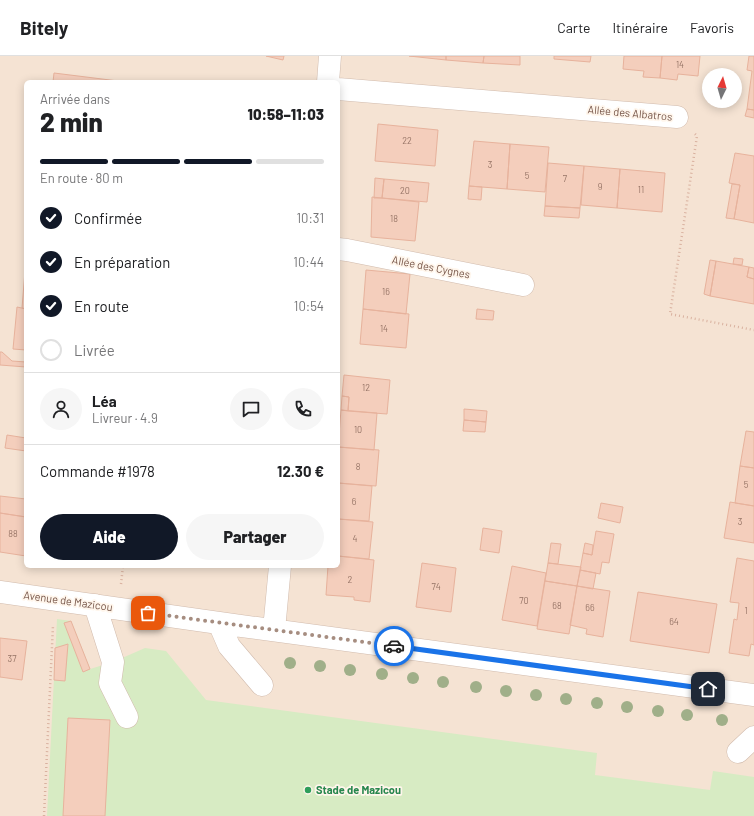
<!DOCTYPE html>
<html lang="fr">
<meta charset="utf-8">
<style>
:root{--surface:#fff;--page:#f6f6f6;--text:#202124;--muted:#757577;--line:#e0e0e0;--accent:#111827}
body{margin:0;font-family:Barlow,sans-serif;background:var(--page);color:var(--text);height:100vh;display:flex;flex-direction:column;font-size:15px;white-space:nowrap}
*{box-sizing:border-box;margin:0}
p{font-size:13px;color:var(--muted)}
.icon{flex:none;width:22px;height:22px;fill:none;stroke:currentColor;stroke-width:2;stroke-linecap:round;stroke-linejoin:round}
.map{position:relative;flex:1;overflow:hidden}
.drawer{position:absolute;left:24px;top:24px;width:316px;height:488px;display:flex;flex-direction:column;background:var(--surface);border-radius:6px;box-shadow:0 2px 10px #0003}
.drawer>*{flex:none}
.needle{width:26px;rotate:5deg}
.tools{position:absolute;left:702px;top:12px;display:grid;gap:8px}
.tools a{display:grid;place-items:center;width:40px;height:40px;border-radius:50%;background:var(--surface);box-shadow:0 2px 10px #0003;font-size:20px}
.pin{position:absolute;display:grid;place-items:center;width:34px;height:34px;color:#fff;margin:-17px;border-radius:8px;box-shadow:0 2px 6px #0006}
.courier{position:absolute;display:grid;place-items:center;width:40px;height:40px;margin:-20px;border:3px solid #1a73e8;border-radius:50%;background:#fff;color:#222;box-shadow:0 1px 5px #0007}
.headline em{font-style:normal;font-weight:800}
.headline div{display:flex;flex-direction:column-reverse}
.headline{display:flex;align-items:center;justify-content:space-between;height:68px;padding:0 16px}
h1{font-size:26px;font-weight:800;line-height:30px}
.bar{display:grid;grid-template-columns:repeat(4,1fr);gap:6px 4px;align-content:center;height:48px;padding:0 16px}
.bar i{height:5px;border-radius:3px;background:var(--line)}
.bar .active{background:var(--accent)}
.bar p{grid-column:span 4}
.line{display:flex;align-items:center;gap:10px;padding:0 16px;border-top:1px solid var(--line)}
.line div{flex:1}
.round{display:grid;place-items:center;flex:none;width:42px;height:42px;border-radius:21px;background:var(--page)}
ol{padding:0 16px;list-style:none}
li{display:flex;align-items:center;gap:12px;height:44px}
li p{margin-inline-start:auto}
li .icon{padding:4px;border-radius:50%;background:var(--accent);color:#fff;stroke-width:4}
li:last-child{color:var(--muted)}
li i{width:22px;height:22px;border:2px solid var(--line);border-radius:50%}
.action{display:flex;gap:8px;margin-top:auto;padding:8px 16px}
.action a{flex:1;height:46px;border-radius:24px;background:var(--accent);color:#fff;font-size:16px;font-weight:800;line-height:46px;text-align:center}
.action a+a{background:var(--page);color:var(--text)}
header{display:flex;align-items:center;gap:24px;box-sizing:border-box;height:56px;padding:0 20px;background:var(--surface);border-bottom:1px solid var(--line)}
header strong{font-size:19px}
nav{display:flex;gap:22px;margin-inline-start:auto;font-size:14px}
.map>svg:first-child{display:block}
.residential{fill:#f5e3d3;fill-rule:evenodd}
.green{fill:#d7ebc3}
.building{fill:#f4cebc;stroke:#e7b29c}
.lines{fill:none;stroke-linecap:round;stroke-linejoin:round}
.minor-casing{stroke:#d1bbad;stroke-width:23}
.path{stroke:#d9b19f;stroke-width:2.5;stroke-dasharray:1 3;stroke-linecap:butt}
.minor{stroke:#fff;stroke-width:22}
.tree{fill:#a0af89}
.done{stroke:#a68d80;stroke-width:4;stroke-dasharray:0 7.2}
.route{stroke:#1a73e8;stroke-width:5}
.leisure-dot{fill:#2e9e5b;stroke:#fff6ec;stroke-width:1.5}
.labels{text-anchor:middle;stroke-width:3.5;stroke-linejoin:round;paint-order:stroke}
.number-label{font-size:9px;fill:#967466}
.street-label{font-size:11px;fill:#775649;stroke:#fff6ec}
.leisure-label{font-size:11px;font-weight:bold;fill:#27864d;stroke:#fff6ec;text-anchor:start}
</style>
<header>
<strong>Bitely</strong>
<nav><a>Carte</a><a>Itinéraire</a><a>Favoris</a></nav>
</header>
<div class="map">
<svg width="754" height="760" viewBox="0 0 754 760">
<rect width="100%" height="100%" fill="#fdf2e5"/>
<path class="residential" d="M 0,0 L 754,0 L 754,760 L 0,760 ZM 709,19 L 735,19 L 735,45 L 709,45 ZM 26,26 L 338,26 L 338,510 L 26,510 Z"/>
<path class="green" d="M 57,563 L 71,565 L 90,613 L 113,606 L 145,592 L 166,595 L 206,644 L 597,697 L 595,719 L 710,734 L 713,715 L 754,721 L 754,760 L 47,760 Z"/>
<path class="building" d="M 266,0 L 284,0 L 283,4 Z
M 409,0 L 446,0 L 446,4 Z
M 446,0 L 484,0 L 483,7 L 446,4 Z
M 484,0 L 520,0 L 520,9 L 483,7 Z
M 554,0 L 591,0 L 590,6 L 554,3 Z
M 624,0 L 662,0 L 660,22 L 643,21 L 644,15 L 623,13 Z
M 662,0 L 700,0 L 698,20 L 678,18 L 677,24 L 660,22 Z
M 749,0 L 754,0 L 754,54 L 747,53 L 752,15 L 747,14 Z
M 54,17 L 118,25 L 53,26 Z
M 747,53 L 754,54 L 754,62 L 745,60 Z
M 378,68 L 438,74 L 435,110 L 375,105 Z
M 474,85 L 510,88 L 507,133 L 469,130 Z
M 510,88 L 549,91 L 545,136 L 507,133 Z
M 735,97 L 754,100 L 754,167 L 734,163 L 740,129 L 729,127 Z
M 548,107 L 584,110 L 580,152 L 545,150 Z
M 584,110 L 620,113 L 617,152 L 581,149 Z
M 620,113 L 665,117 L 662,156 L 617,152 Z
M 375,122 L 384,123 L 382,142 L 374,142 Z
M 384,123 L 429,127 L 427,146 L 382,142 Z
M 732,128 L 740,129 L 734,163 L 726,162 Z
M 469,130 L 482,131 L 481,144 L 468,143 Z
M 372,141 L 419,146 L 415,185 L 371,181 Z
M 545,150 L 580,152 L 579,162 L 544,160 Z
M 734,202 L 743,203 L 742,209 L 733,208 Z
M 710,204 L 716,205 L 710,240 L 704,238 Z
M 716,205 L 749,211 L 747,221 L 754,223 L 754,248 L 710,240 Z
M 749,211 L 754,212 L 754,223 L 747,221 Z
M 366,214 L 410,218 L 406,258 L 363,253 Z
M 25,215 L 26,215 L 26,253 L 22,252 Z
M 17,251 L 26,253 L 26,294 L 13,293 Z
M 363,253 L 409,258 L 406,292 L 360,288 Z
M 477,253 L 494,255 L 493,264 L 476,263 Z
M 0,296 L 2,296 L 12,305 L 26,306 L 26,311 L 0,309 Z
M 344,319 L 390,324 L 387,358 L 348,355 L 349,341 L 342,340 Z
M 342,340 L 349,341 L 348,355 L 341,354 Z
M 464,353 L 487,355 L 486,366 L 464,364 Z
M 341,354 L 377,357 L 374,394 L 338,391 Z
M 464,364 L 486,366 L 485,376 L 463,375 Z
M 746,375 L 754,376 L 754,412 L 740,410 Z
M 7,379 L 26,382 L 26,395 L 5,392 Z
M 338,391 L 379,394 L 376,430 L 338,427 Z
M 740,410 L 754,412 L 754,450 L 735,447 Z
M 338,427 L 372,430 L 369,465 L 338,463 Z
M 0,440 L 26,443 L 26,461 L 0,457 Z
M 730,446 L 754,450 L 754,487 L 724,482 Z
M 601,447 L 623,451 L 620,467 L 598,462 Z
M 0,457 L 26,461 L 26,500 L 0,496 Z
M 338,463 L 373,466 L 369,503 L 338,500 Z
M 483,472 L 502,475 L 499,497 L 480,494 Z
M 596,475 L 614,478 L 609,507 L 602,506 L 600,518 L 580,514 L 583,497 L 592,499 Z
M 551,487 L 561,488 L 558,508 L 548,507 Z
M 585,487 L 593,489 L 592,499 L 583,497 Z
M 338,500 L 374,504 L 370,546 L 354,544 L 354,541 L 326,539 L 328,510 L 338,510 Z
M 737,502 L 754,505 L 754,589 L 751,588 L 749,600 L 729,597 L 734,563 L 737,564 L 739,547 L 730,546 Z
M 422,507 L 456,512 L 451,556 L 416,551 Z
M 548,507 L 581,511 L 577,530 L 545,525 Z
M 512,510 L 546,517 L 537,570 L 502,564 Z
M 580,514 L 596,517 L 593,533 L 577,530 Z
M 545,525 L 577,530 L 569,578 L 537,573 Z
M 577,530 L 610,535 L 603,581 L 586,578 L 587,573 L 570,569 Z
M 638,536 L 717,548 L 709,597 L 630,585 Z
M 71,565 L 90,613 L 83,616 L 64,567 Z
M 0,582 L 27,585 L 22,624 L 0,621 Z
M 68,588 L 65,625 L 54,624 L 55,592 Z
M 68,662 L 110,664 L 105,760 L 63,760 Z"/>
<g class="lines">
<defs>
<path id="minor" d="M 328,26 L 330,0
M 338,33 L 677,61
M 338,193 L 347,194 L 523,229
M 0,536 L 219,567 L 754,639
M 95,549 L 113,606 L 110,627 L 127,661
M 219,567 L 229,590 L 262,629
M 274,574 L 280,510
M 738,696 L 754,681"/>
</defs>
<use href="#minor" class="minor-casing"/>
<path class="path" d="M 695,78 L 697,80 L 670,258 L 754,274
M 121,528 L 123,510
M 44,760 L 53,569"/>
<use href="#minor" class="minor"/>
</g>
<g class="tree">
<circle cx="290" cy="607" r="6"/>
<circle cx="320" cy="610" r="6"/>
<circle cx="350" cy="614" r="6"/>
<circle cx="382" cy="618" r="6"/>
<circle cx="413" cy="622" r="6"/>
<circle cx="443" cy="626" r="6"/>
<circle cx="476" cy="631" r="6"/>
<circle cx="506" cy="635" r="6"/>
<circle cx="536" cy="639" r="6"/>
<circle cx="566" cy="643" r="6"/>
<circle cx="597" cy="647" r="6"/>
<circle cx="627" cy="651" r="6"/>
<circle cx="658" cy="655" r="6"/>
<circle cx="687" cy="659" r="6"/>
<circle cx="722" cy="664" r="6"/>
</g>
<g class="lines">
<path class="done" d="M 148,557 L 394,590"/>
<path class="route" d="M 394,590 L 708,633"/>
</g>
<circle class="leisure-dot" cx="308" cy="734" r="4"/>
<g class="labels">
<g class="number-label">
<text x="680" y="12">14</text>
<text x="407" y="88">22</text>
<text x="490" y="112">3</text>
<text x="527" y="123">5</text>
<text x="565" y="126">7</text>
<text x="600" y="134">9</text>
<text x="641" y="137">11</text>
<text x="405" y="138">20</text>
<text x="394" y="166">18</text>
<text x="386" y="239">16</text>
<text x="384" y="276">14</text>
<text x="366" y="335">12</text>
<text x="358" y="377">10</text>
<text x="358" y="414">8</text>
<text x="746" y="432">5</text>
<text x="354" y="449">6</text>
<text x="740" y="469">3</text>
<text x="13" y="481">88</text>
<text x="355" y="486">4</text>
<text x="350" y="527">2</text>
<text x="436" y="534">74</text>
<text x="524" y="548">70</text>
<text x="557" y="553">68</text>
<text x="590" y="555">66</text>
<text x="746" y="558">1</text>
<text x="674" y="569">64</text>
<text x="12" y="606">37</text>
</g>
<g class="street-label">
<text transform="translate(630 57) rotate(5)" y="4">Allée des Albatros</text>
<text transform="translate(431 211) rotate(11)" y="4">Allée des Cygnes</text>
<text transform="translate(68 545) rotate(8)" y="4">Avenue de Mazicou</text>
</g>
<g class="leisure-label">
<text x="316" y="738">Stade de Mazicou</text>
</g>
</g>
</svg>
<div class="tools">
<a><svg class="needle" viewBox="-14 -14 28 28"><path d="M0-13l5 13h-10z" fill="#e53935"/><path d="M0 13l5-13h-10z" fill="#757577"/></svg></a>
</div>
<div class="pin" style="left:148px;top:557px;background:#ea580c"><svg class="icon" aria-label="bag" viewBox="0 0 24 24"><path d="M5 8h14l-1 12H6zM9 8a3 3 0 0 1 6 0"/></svg></div>
<div class="pin" style="left:708px;top:633px;background:#1f2937"><svg class="icon" aria-label="home" viewBox="0 0 24 24"><path d="M3 11l9-7 9 7M6 9v11h12V9"/></svg></div>
<div class="courier" style="left:394px;top:590px"><svg class="icon" aria-label="car" viewBox="0 0 24 24"><path d="M5 17H2v-5l4-1 3-4h7l3 4 3 1v5h-3M9 17h6M6 11h13"/><circle cx="7" cy="17" r="2"/><circle cx="17" cy="17" r="2"/></svg></div>
<section class="drawer">
<div class="headline"><div><h1>2 min</h1><p>Arrivée dans</p></div><em>10:58–11:03</em></div>
<div class="bar"><i class="active"></i><i class="active"></i><i class="active"></i><i></i><p>En route · 80 m</p></div>
<ol>
<li><svg class="icon" aria-label="check" viewBox="0 0 24 24"><path d="M5 12l5 5 9-10"/></svg>Confirmée<p>10:31</p></li>
<li><svg class="icon" aria-label="check" viewBox="0 0 24 24"><path d="M5 12l5 5 9-10"/></svg>En préparation<p>10:44</p></li>
<li><svg class="icon" aria-label="check" viewBox="0 0 24 24"><path d="M5 12l5 5 9-10"/></svg>En route<p>10:54</p></li>
<li><i></i>Livrée</li>
</ol>
<div class="line" style="height:72px"><a class="round"><svg class="icon" aria-label="person" viewBox="0 0 24 24"><circle cx="12" cy="8" r="4"/><path d="M4 21q1-7 8-7t8 7"/></svg></a><div><b>Léa</b><p>Livreur · 4.9</p></div><a class="round"><svg class="icon" aria-label="chat" viewBox="0 0 24 24"><path d="M4 5h16v11H9l-5 4z"/></svg></a><a class="round"><svg class="icon" aria-label="phone" viewBox="0 0 24 24"><path d="M5 4h4l2 5-3 2q2 4 5 5l2-3 5 2v4C11 20 4 13 5 4z"/></svg></a></div>
<div class="line" style="height:52px"><div>Commande #1978</div><b>12.30 €</b></div>
<div class="action"><a>Aide</a><a>Partager</a></div>
</section>
</div>
